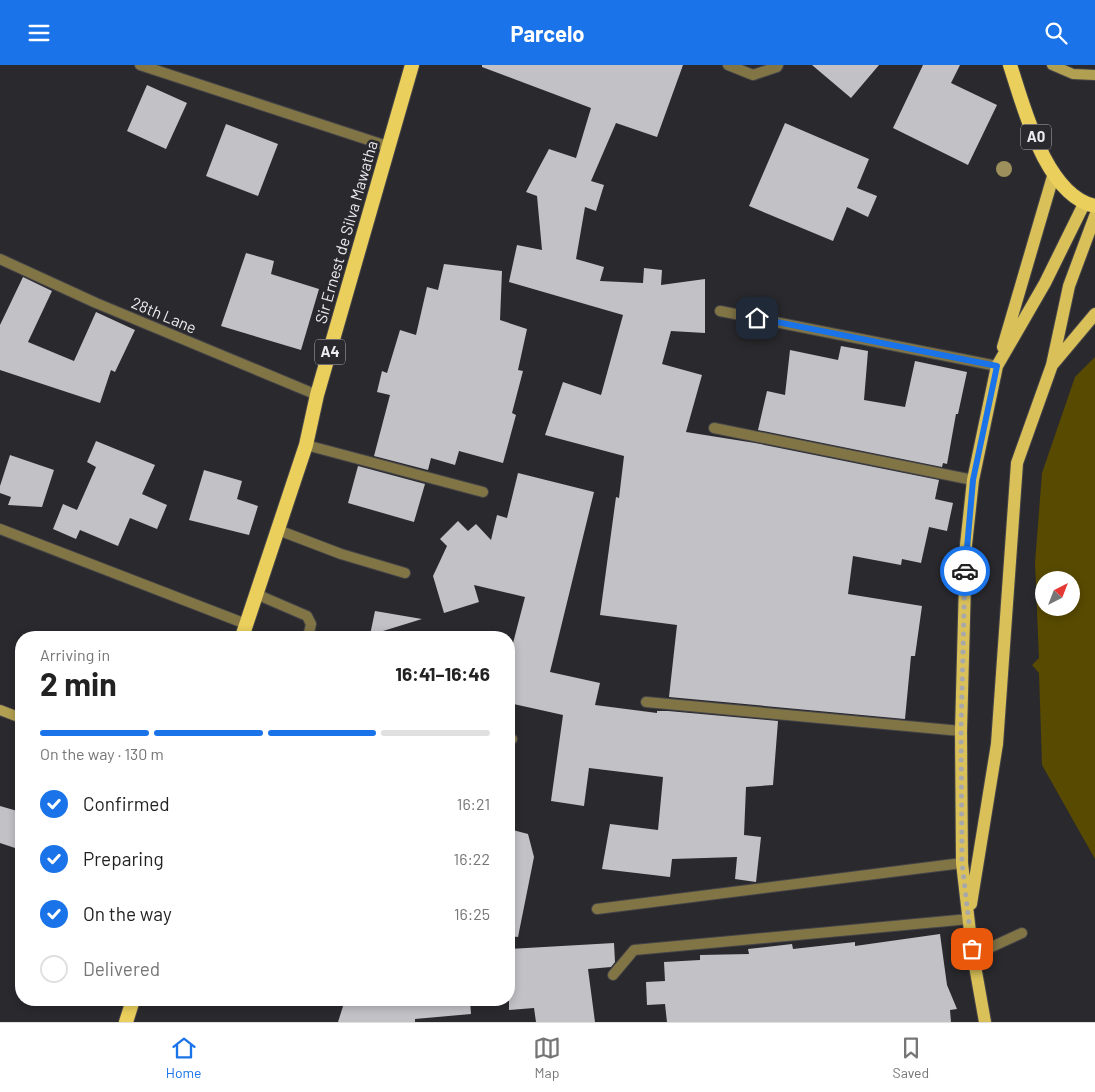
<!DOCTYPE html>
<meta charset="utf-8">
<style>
:root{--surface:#fff;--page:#f6f6f6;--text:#222;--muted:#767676;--line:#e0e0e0;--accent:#1a73e8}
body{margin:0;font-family:Barlow,sans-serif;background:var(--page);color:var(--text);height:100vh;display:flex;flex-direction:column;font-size:19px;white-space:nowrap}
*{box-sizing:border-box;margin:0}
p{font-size:16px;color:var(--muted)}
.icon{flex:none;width:28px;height:28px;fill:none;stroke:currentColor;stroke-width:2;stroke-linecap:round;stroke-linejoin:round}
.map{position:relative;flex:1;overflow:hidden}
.sheet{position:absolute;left:15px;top:566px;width:500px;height:375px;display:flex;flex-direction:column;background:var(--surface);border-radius:20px;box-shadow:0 2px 8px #0003}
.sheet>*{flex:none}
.needle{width:32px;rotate:42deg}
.fabs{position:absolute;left:1035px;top:506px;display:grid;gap:10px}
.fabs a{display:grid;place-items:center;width:45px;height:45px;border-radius:50%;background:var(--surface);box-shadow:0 2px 8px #0003;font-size:25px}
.pin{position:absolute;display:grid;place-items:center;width:42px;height:42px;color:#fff;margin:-21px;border-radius:10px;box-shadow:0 2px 8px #0006}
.courier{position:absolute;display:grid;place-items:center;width:50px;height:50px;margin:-25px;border:4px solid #1a73e8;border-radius:50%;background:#fff;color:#222;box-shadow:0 1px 6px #0007}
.overview em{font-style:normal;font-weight:700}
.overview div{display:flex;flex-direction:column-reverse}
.overview{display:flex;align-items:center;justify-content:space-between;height:85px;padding:0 25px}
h1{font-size:32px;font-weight:700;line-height:38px}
.bar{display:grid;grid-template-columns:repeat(4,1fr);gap:8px 5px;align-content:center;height:60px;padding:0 25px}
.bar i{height:6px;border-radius:4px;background:var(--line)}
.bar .active{background:var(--accent)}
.bar p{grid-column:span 4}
ol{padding:0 25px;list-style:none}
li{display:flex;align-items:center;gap:15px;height:55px}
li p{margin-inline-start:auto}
li .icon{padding:5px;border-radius:50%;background:var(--accent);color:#fff;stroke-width:4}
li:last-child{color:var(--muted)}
li i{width:28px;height:28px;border:2px solid var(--line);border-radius:50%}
header{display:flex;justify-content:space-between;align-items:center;height:65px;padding:0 25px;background:var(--accent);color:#fff;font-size:22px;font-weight:700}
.menu{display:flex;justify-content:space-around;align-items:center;height:70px;border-top:1px solid var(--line);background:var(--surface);font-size:14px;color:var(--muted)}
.menu a{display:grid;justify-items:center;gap:2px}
.menu .active{color:var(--accent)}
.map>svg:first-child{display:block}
.green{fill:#584a00;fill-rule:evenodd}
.building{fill:#c2c1c6}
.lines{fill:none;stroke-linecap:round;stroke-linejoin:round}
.service-casing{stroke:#454448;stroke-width:12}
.minor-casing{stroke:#454448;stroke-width:12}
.secondary-casing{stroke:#454448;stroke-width:12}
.primary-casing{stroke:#454448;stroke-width:14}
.trunk-casing{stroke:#454448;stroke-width:16}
.service{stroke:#817546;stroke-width:10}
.minor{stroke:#817546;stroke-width:10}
.secondary{stroke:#b2a052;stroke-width:10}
.primary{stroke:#d9c059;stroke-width:12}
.trunk{stroke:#eacf5c;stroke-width:14}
.tree{fill:#9d905d}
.done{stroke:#a8a7aa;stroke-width:5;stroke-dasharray:0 9}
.route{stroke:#1a73e8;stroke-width:6}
.labels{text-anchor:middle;stroke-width:5;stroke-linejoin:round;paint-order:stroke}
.shield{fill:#2a292d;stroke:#b2b1b4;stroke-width:1}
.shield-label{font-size:15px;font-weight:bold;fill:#ecebee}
.street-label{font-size:16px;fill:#ecebee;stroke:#2a292d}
</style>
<header><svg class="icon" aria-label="menu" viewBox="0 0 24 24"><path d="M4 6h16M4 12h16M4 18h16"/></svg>Parcelo<svg class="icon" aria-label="search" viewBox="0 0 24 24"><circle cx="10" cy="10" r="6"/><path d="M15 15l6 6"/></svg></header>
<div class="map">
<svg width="1095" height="957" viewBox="0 0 1095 957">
<rect width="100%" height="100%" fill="#2a292d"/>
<path class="green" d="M 1095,292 L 1095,794 L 1042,700 L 1039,608 L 1032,600 L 1039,593 L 1035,498 L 1042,408 L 1075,312 ZM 1044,515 L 1071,515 L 1071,542 L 1044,542 Z"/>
<path class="building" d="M 482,0 L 683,0 L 657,72 L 616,58 L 591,116 L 604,120 L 596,146 L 585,142 L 576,194 L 604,202 L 600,216 L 643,218 L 644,203 L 662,205 L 661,220 L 705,214 L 705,268 L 671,266 L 662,299 L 702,310 L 686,367 L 755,378 L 939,415 L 935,434 L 953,438 L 947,466 L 929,462 L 921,498 L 902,494 L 901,500 L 853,491 L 848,529 L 922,541 L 915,591 L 911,591 L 905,654 L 669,632 L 677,560 L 600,550 L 616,432 L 619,433 L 624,391 L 545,370 L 563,317 L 601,330 L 623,250 L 509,217 L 517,180 L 542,185 L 537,131 L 526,127 L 549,84 L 576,93 L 591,43 L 482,2 Z
M 812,0 L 879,0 L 851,33 Z
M 923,0 L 960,0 L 951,18 L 997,40 L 968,100 L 893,63 Z
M 147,20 L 187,38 L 166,84 L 127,66 Z
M 785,58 L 869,94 L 857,123 L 877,131 L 868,152 L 847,142 L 833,176 L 749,141 Z
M 226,59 L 278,79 L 258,131 L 206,111 Z
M 246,188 L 274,196 L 271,209 L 319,224 L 301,285 L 221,261 Z
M 444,199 L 502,206 L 500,255 L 527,264 L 518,305 L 523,306 L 512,348 L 516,350 L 503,398 L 459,386 L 455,400 L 431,393 L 428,405 L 374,391 L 390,330 L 377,327 L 382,306 L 387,308 L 400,265 L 416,270 L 427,222 L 438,225 Z
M 23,212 L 52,226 L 28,277 L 74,296 L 96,247 L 135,265 L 115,307 L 111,305 L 100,338 L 0,305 L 0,260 Z
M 841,281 L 868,286 L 864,335 L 905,342 L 915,296 L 967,307 L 958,349 L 956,349 L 947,399 L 943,398 L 942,402 L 758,365 L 767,326 L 785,330 L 790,285 L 838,295 Z
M 96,376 L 155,400 L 142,429 L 167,440 L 157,464 L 130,453 L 118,481 L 80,465 L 76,474 L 53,464 L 63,439 L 77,445 L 96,402 L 87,397 Z
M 10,390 L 54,405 L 42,442 L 8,440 L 11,432 L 0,428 L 0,421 Z
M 358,401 L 425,419 L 414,457 L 348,438 Z
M 204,405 L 242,416 L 237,434 L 258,441 L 249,470 L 189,455 Z
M 518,408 L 594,427 L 550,607 L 600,618 L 595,640 L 657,648 L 657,646 L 668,646 L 778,656 L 773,720 L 746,722 L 744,770 L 761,772 L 756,817 L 735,814 L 737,792 L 672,794 L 670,812 L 602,804 L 610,759 L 658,765 L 663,712 L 589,703 L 584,741 L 551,736 L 563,650 L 509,638 L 509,581 L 512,582 L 525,532 L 474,520 L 479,537 L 444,548 L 433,511 L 447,481 L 440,474 L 458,456 L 468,466 L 476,459 L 491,475 L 497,450 L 507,453 Z
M 375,546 L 422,554 L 370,570 Z
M 0,741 L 21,747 L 21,785 L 0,778 Z
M 509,764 L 528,769 L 534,792 L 518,872 L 509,871 Z
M 940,869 L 947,920 L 957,944 L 950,945 L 951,957 L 667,957 L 665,939 L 647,940 L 646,917 L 665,916 L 664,897 L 700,895 L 700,890 L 749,889 L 748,884 L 792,879 L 793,884 L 855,877 L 855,881 Z
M 614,878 L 615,897 L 611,902 L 588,904 L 595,957 L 536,957 L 534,943 L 509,945 L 509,884 Z
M 345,935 L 360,935 L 378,941 L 380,935 L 470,935 L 471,949 L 415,954 L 415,957 L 338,957 Z"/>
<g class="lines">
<defs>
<path id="service" d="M 728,0 L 753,10 L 777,2 L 778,0
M 720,246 L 997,301
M 306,380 L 483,427
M 278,465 L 341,489 L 405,508
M 256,529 L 307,551 L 311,559 L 308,572
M 972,884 L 987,884 L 1022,868
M 613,910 L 634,885 L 969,854"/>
<path id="minor" d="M 140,0 L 390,82
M 0,194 L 96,238 L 317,330
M 714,363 L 973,415
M 0,464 L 246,559
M 646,637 L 961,666
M 509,674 L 512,674
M 597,844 L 962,798"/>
<path id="secondary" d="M 1052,0 L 1073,9 L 1095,10
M 0,645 L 21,653"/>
<path id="primary" d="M 1003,282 L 1054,108
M 1053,299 L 1095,249
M 971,839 L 997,679 L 1017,398 L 1052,300 L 1069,221 L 1095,151
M 985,957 L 972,884 L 962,798 L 961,666 L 966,480 L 973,415 L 997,301 L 1045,218 L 1084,139"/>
<path id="trunk" d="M 1010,0 C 1024,42 1045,130 1095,141
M 242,572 L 306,380 L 317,330 L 412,0
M 126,957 L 133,935"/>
</defs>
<use href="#service" class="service-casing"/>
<use href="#minor" class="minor-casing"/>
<use href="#secondary" class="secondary-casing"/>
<use href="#primary" class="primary-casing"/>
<use href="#trunk" class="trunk-casing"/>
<use href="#service" class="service"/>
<use href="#minor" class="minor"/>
<use href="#secondary" class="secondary"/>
<use href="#primary" class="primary"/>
<use href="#trunk" class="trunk"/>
</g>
<circle class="tree" cx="1004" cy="104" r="8"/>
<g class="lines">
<path class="done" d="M 965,506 L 961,666 L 962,798 L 972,884"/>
<path class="route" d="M 757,253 L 997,301 L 973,415 L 965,506"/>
</g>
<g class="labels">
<g class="shield">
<rect x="1021" y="59.5" width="30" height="25" rx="4"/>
<rect x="315" y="274.5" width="30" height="25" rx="4"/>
</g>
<g class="shield-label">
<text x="1036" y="77">A0</text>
<text x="330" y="292">A4</text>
</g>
<g class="street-label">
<text transform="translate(346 167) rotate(-74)" y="6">Sir Ernest de Silva Mawatha</text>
<text transform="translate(164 250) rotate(23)" y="6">28th Lane</text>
</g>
</g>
</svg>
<div class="fabs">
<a><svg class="needle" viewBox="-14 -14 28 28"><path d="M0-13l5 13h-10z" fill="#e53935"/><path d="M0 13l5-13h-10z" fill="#767676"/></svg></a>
</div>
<div class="pin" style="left:972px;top:884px;background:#ea580c"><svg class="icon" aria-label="bag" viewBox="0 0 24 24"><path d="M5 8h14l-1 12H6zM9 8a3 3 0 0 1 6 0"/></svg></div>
<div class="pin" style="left:757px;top:253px;background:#1f2937"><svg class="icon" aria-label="home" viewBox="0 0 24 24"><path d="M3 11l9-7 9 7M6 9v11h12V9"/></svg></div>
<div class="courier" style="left:965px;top:506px"><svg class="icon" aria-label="car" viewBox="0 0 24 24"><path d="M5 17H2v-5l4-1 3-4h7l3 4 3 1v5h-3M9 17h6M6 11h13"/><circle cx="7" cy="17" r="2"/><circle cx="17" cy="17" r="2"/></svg></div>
<section class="sheet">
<div class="overview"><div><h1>2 min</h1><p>Arriving in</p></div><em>16:41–16:46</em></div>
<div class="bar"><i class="active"></i><i class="active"></i><i class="active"></i><i></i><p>On the way · 130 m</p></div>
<ol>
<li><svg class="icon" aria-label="check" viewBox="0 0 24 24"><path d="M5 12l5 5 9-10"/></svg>Confirmed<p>16:21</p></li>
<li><svg class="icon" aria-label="check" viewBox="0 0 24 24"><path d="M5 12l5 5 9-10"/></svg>Preparing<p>16:22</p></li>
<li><svg class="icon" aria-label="check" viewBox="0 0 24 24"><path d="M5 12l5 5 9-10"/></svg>On the way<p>16:25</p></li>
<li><i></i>Delivered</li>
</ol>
</section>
</div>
<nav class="menu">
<a class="active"><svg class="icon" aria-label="home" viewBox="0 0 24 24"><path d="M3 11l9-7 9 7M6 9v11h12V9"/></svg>Home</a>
<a><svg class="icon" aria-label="map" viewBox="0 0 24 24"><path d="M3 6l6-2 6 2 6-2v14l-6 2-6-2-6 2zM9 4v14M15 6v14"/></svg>Map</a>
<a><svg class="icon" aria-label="saved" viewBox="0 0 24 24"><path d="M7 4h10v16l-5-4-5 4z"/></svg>Saved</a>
</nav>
